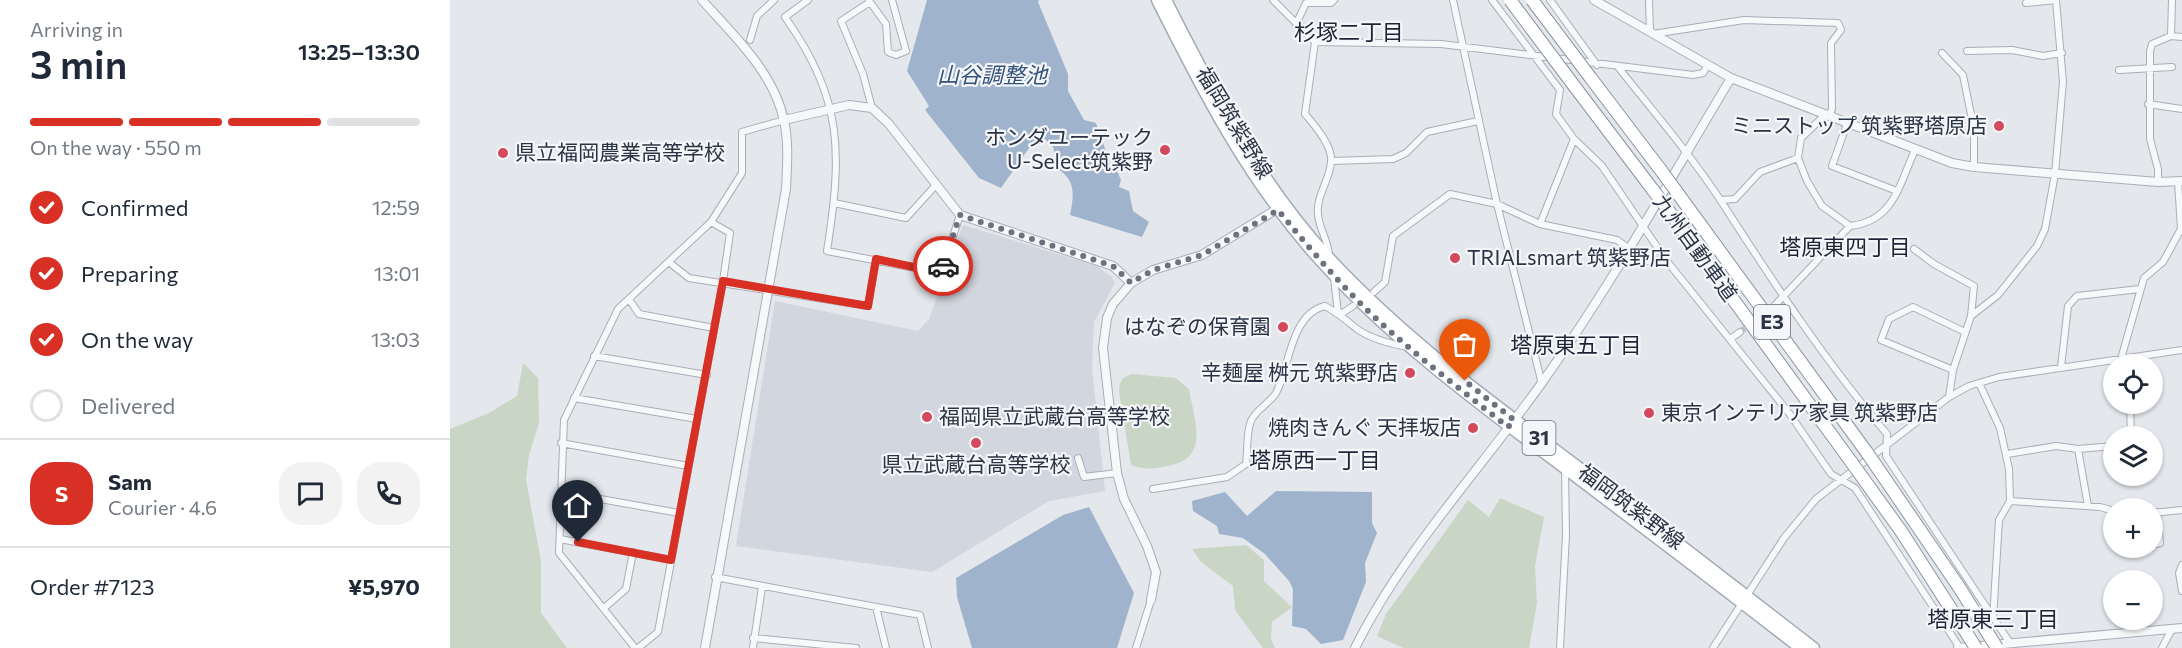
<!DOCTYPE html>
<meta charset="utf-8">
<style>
:root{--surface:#fff;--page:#f2f2f3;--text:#1f2937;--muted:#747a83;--line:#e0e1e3;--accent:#d93025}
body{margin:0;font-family:Commissioner,"Noto Sans JP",sans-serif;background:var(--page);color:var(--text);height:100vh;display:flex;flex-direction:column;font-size:22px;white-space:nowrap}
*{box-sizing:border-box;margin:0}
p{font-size:20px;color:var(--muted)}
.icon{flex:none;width:33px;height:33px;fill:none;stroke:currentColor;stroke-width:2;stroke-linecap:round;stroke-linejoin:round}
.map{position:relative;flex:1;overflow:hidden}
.drawer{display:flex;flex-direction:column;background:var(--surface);width:450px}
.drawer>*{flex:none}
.tools{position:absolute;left:1653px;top:354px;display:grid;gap:12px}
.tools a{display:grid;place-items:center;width:60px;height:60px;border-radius:50%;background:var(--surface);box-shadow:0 2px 4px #0004;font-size:30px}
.pin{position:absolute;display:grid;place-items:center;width:51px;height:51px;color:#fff;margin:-62px -26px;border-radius:50% 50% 50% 0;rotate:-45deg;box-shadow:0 0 6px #0007}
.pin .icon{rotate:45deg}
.courier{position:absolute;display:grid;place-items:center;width:60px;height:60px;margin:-30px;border:4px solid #d93025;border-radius:50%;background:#fff;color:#222;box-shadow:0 2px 8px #0007}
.head em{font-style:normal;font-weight:600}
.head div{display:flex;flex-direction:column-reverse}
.head{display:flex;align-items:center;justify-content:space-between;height:102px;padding:0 30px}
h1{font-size:39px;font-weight:600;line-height:45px}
.bar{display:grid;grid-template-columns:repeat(4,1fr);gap:9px 6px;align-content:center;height:72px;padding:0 30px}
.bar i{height:8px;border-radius:4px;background:var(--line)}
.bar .active{background:var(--accent)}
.bar p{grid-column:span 4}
.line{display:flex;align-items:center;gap:15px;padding:0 30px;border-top:2px solid var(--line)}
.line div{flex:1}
.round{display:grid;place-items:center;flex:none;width:63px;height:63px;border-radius:24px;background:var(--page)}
ol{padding:0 30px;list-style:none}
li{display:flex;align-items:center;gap:18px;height:66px}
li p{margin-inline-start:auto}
li .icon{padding:6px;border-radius:50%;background:var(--accent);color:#fff;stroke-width:4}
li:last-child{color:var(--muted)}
li i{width:33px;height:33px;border:3px solid var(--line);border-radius:50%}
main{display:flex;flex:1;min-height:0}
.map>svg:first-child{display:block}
.built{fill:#d2d6de}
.green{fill:#c9d6c5}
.water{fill:#9fb4cc}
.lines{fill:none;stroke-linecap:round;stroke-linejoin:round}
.minor-tunnel{stroke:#bfc3cb;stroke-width:6;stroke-dasharray:6 3;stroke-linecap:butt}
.minor-casing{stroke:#a9aeb7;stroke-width:8}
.tertiary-casing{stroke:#a9aeb7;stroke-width:10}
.primary-casing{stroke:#a3abb8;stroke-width:13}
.motorway-casing{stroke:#8b94a3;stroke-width:14}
.minor{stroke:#f7f8fa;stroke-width:6}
.tertiary{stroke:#f7f8fa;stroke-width:8}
.primary{stroke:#fff;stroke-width:10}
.motorway{stroke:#fff;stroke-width:12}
.motorway-bridge-casing{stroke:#8b94a3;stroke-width:14;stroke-linecap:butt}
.motorway-bridge{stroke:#fff;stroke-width:12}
.done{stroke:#6c737f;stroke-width:6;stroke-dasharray:0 10.8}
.route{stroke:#d93025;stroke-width:8}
.poi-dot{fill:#d1495b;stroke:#f4f6f9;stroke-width:2}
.labels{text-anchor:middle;stroke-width:4.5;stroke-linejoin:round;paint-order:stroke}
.shield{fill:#f4f6f9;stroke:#676e7b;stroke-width:1.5}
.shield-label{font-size:20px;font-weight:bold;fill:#2b3445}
.street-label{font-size:21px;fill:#2b3445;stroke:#f4f6f9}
.poi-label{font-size:21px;fill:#2b3445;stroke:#f4f6f9;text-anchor:end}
.neighbourhood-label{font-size:22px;fill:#1d2536;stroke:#f4f6f9}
.water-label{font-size:22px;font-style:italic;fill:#34527a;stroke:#f4f6f9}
</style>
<main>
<section class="drawer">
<div class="head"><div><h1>3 min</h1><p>Arriving in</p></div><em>13:25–13:30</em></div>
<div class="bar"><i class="active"></i><i class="active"></i><i class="active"></i><i></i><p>On the way · 550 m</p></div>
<ol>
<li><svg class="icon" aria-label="check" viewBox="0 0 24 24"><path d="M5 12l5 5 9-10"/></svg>Confirmed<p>12:59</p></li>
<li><svg class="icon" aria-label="check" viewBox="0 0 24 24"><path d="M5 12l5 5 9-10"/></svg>Preparing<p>13:01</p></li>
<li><svg class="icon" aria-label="check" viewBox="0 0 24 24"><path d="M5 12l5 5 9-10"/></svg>On the way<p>13:03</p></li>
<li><i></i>Delivered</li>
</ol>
<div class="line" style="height:108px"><b class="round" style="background:var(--accent);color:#fff">S</b><div><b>Sam</b><p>Courier · 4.6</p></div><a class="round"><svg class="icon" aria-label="chat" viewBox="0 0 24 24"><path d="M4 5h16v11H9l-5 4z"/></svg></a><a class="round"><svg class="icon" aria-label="phone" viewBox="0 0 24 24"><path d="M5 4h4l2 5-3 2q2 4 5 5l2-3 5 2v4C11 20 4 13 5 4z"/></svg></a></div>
<div class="line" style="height:78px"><div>Order #7123</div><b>¥5,970</b></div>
</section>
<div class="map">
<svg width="1732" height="648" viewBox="0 0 1732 648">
<rect width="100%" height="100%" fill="#e4e7ec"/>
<path class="built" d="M 513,225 L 647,266 L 662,277 L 665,283 L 644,322 L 642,368 L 655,491 L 599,501 L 482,572 L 286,546 L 325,301 L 468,331 L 479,319 Z"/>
<path class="green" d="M 73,363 L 88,378 L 89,423 L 79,455 L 76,480 L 91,561 L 91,613 L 117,648 L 0,648 L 0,429 L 39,413 L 67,396 Z
M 682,374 L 726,378 L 739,389 C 744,420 761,458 718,466 C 703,469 695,470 681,465 L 669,391 C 670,380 672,377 682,374 Z
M 1050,498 L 1094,517 L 1085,566 L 1087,603 L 1079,648 L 953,648 L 927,636 L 936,614 L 1018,500 L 1039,517 Z
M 796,545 L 814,560 L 814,581 L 842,607 L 822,622 L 821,639 L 825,648 L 813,648 L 785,610 L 783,586 L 751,562 L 742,549 Z"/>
<path class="water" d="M 477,0 L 589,0 L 588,2 L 618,74 L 618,91 L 634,120 L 646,123 L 661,166 L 668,173 L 671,180 L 669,187 L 679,191 L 683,211 L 699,222 L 692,237 L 620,215 C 624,195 626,181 608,169 L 603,147 L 595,139 L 579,148 L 551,188 L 529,178 L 475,110 L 479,106 L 457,71 Z
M 826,491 L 922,492 L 922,523 L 927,533 L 915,563 L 916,582 L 893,640 L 871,644 L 856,629 L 842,626 L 843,589 L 839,581 L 815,554 L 793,538 L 769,534 L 767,526 L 743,511 L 742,501 L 775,492 L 797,516 Z
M 639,507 L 684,593 L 667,648 L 522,648 L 507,597 L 506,578 L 613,515 Z"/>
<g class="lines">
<path class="minor-tunnel" d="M 1290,332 L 1325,305"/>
<defs>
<path id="minor" d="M 358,0 L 335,17 C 394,101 392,153 377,251 L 491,273 L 510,215
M 419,0 L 420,2 L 391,21 L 413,74 L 422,108
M 823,0 L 865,42 L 991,44 L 1243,75 L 1253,73 L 1257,66
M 1003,0 L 1047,204 L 1092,384
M 1042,0 L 1110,90 L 1106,114 L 1124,139 L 1152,166 L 1216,260 L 1339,413 L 1381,474 L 1405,488 L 1510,648
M 1100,0 L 1147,65
M 1199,0 L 1200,32
M 420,2 L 436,24 L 438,52 L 446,55 L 456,51 L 442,0
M 1576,3 L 1606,0
M 846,24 L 856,3 L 881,3 L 884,0
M 1203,34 L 1294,20 L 1388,23 L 1391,30 L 1381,43 L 1382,109 L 1379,117
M 1721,36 L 1722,0
M 300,40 L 307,16 L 324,0
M 865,42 L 855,114 C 865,126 883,146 881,162 C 880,178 869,192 868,207 C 866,225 879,240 879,256
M 1517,51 L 1562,50 L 1593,56 L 1612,53
M 1492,53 L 1513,75 L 1524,129 L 1524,167
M 1168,67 C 1203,111 1240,154 1271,201 C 1323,282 1375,361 1437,434 L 1436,456 L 1560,643
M 1669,70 L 1722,67
M 1698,104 L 1732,109
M 1375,115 L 1351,138 L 1348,158 L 1357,181 L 1372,206 L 1400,226 C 1444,221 1449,185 1465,150
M 1397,124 L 1382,166 L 1447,191
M 882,161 L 943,159 L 956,153 L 977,132 L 1028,121
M 1708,182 L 1708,169 L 1700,139 L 1700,51 L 1702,44 L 1721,36 L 1732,37
M 1270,200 L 1285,199 L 1310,172 L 1348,158
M 384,203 L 456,218 L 485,186
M 1090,224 L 1124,139
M 1464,249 L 1484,264 L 1524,286 L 1521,316
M 220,263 L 239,278 L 418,306 L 426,259
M 884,278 L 888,313
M 924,292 L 935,282 L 943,236 L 1000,194 L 1047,204 L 1090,224 L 1167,240 L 1197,261 L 1216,260
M 179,299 L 189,314 L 264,328
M 1325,305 L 1400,226
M 891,314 L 903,306
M 1280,339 L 1290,332
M 144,356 L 257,375
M 1671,359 L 1694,278 L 1713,262 L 1731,229 L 1728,181
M 1611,367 L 1618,306 L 1627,296 L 1690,289
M 1503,370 L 1431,340 L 1439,319 L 1463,307 L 1515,332
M 1529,383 L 1550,428 L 1559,469 L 1560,501 L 1549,520 L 1543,619
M 1499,397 L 1503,370 L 1521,316 L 1548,295 L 1587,246 L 1595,229 L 1605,174 L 1613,82 L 1606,0
M 124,398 L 247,419
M 1680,404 L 1681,436
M 111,443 L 238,466
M 1628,449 L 1638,506
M 1557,454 L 1606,446 L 1628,449 L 1664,446
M 628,458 L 634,477 L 667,473
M 703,489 L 777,477 L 796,464 C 798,451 796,433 801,421 C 805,410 820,403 826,393 C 839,370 840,314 875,306 C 888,313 896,320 907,329 C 921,339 941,344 958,347
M 111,492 L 229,513
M 1560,501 L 1650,507 L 1664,511
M 1702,513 L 1732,510
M 110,539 L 221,560
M 1706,544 L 1710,543 L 1707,512
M 1732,565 L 1729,573 L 1732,591
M 265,577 L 470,615 L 478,648
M 426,607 L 436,648
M 154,608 L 176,589 L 183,552
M 303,638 L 406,648
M 185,648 L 109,553 L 114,420 L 168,309 L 261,222 L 292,173 L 292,132 L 334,120
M 188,648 L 208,632 L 273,281 L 280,233 L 261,222
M 303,648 L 312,587
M 686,648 L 701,600
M 1110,648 L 1116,535 L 1115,469
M 1263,648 L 1334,538 L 1366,499 L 1499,397 L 1519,386 L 1549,377 L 1732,350
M 1712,648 L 1722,629"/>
<path id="tertiary" d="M 252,0 C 283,35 324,72 334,121 C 339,142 337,167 336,189 L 255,648
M 1144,0 L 1281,78 L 1502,163 L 1524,167 L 1708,182 L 1732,181
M 334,120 L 399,105 L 422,108 L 439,124 L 510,215 L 663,266 L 681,283
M 701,600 L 706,572 L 697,546 L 674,499 L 667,473 L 653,348 L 657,318 L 663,304 L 681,283 L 703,270 L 752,255 L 832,206
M 905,648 C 952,553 1030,470 1091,384 C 1161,286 1219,181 1281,78
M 1508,648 L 1732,628"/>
<path id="primary" d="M 707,0 C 751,88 795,174 860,249 C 935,335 1026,402 1117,470 C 1195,529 1273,588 1350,648
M 716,0 C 762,91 810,184 880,259 C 953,337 1038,400 1123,463 C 1204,524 1284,586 1364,648"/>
<path id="motorway" d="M 1140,77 L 1213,173
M 1125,87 L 1203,190
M 1226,191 L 1418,454
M 1216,207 L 1402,463"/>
</defs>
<use href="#minor" class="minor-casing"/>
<use href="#tertiary" class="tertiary-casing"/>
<use href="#primary" class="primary-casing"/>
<use href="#motorway" class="motorway-casing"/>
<use href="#minor" class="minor"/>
<use href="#tertiary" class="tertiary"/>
<use href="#primary" class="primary"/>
<use href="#motorway" class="motorway"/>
<defs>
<path id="motorway-bridge" d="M 1060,0 L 1125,87
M 1082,0 L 1140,77
M 1213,173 L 1226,191
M 1203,190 L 1216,207
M 1418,454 L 1509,587 L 1547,648
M 1402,463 L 1451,531 L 1526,648"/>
</defs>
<use href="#motorway-bridge" class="motorway-bridge-casing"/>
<use href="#motorway-bridge" class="motorway-bridge"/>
</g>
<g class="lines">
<path class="done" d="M 493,266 L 510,215 L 663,266 L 681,283 L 703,270 L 752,255 L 828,210 C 855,243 883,276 913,306 C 958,350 1009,388 1058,427 L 1064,420 L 1015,381"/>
<path class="route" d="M 128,542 L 221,560 L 273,281 L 418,306 L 426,259 L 491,273 L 493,266"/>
</g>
<g class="poi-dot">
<circle cx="1549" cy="126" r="6"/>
<circle cx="715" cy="150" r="6"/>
<circle cx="53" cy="153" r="6"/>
<circle cx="1005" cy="258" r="6"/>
<circle cx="833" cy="327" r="6"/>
<circle cx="960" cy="373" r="6"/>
<circle cx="1199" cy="413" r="6"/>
<circle cx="477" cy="417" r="6"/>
<circle cx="1023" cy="428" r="6"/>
<circle cx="526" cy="443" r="6"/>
</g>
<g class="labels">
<g class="shield">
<rect x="1304" y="305" width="36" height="34" rx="4.5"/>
<rect x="1072.5" y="421" width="33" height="34" rx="4.5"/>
</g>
<g class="shield-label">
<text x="1322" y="329">E3</text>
<text x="1089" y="445">31</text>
</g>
<g class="street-label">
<text transform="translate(784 123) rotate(59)" y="7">福岡筑紫野線</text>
<text transform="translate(1245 248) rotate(54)" y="7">九州自動車道</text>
<text transform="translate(1181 507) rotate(37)" y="7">福岡筑紫野線</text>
</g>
<g class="poi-label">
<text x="1537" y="133">ミニストップ 筑紫野塔原店</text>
<text x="703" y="145">ホンダユーテック<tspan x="703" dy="24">U-Select筑紫野</tspan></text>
<text x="65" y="160" text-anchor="start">県立福岡農業高等学校</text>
<text x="1017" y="265" text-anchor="start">TRIALsmart 筑紫野店</text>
<text x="821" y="334">はなぞの保育園</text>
<text x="948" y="380">辛麺屋 桝元 筑紫野店</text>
<text x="1211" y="420" text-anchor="start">東京インテリア家具 筑紫野店</text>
<text x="489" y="424" text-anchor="start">福岡県立武蔵台高等学校</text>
<text x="1011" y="435">焼肉きんぐ 天拝坂店</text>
<text x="526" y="472" text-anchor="middle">県立武蔵台高等学校</text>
</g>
<g class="neighbourhood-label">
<text x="899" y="40">杉塚二丁目</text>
<text x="1395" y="255">塔原東四丁目</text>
<text x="1126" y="353">塔原東五丁目</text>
<text x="865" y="468">塔原西一丁目</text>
<text x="1543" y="627">塔原東三丁目</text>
</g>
<g class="water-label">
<text x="542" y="83">山谷調整池</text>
</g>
</g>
</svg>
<div class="tools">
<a><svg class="icon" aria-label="locate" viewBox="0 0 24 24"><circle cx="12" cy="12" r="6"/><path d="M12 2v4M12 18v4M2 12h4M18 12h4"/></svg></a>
<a><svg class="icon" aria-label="layers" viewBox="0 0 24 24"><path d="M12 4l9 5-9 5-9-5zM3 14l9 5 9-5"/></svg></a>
<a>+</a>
<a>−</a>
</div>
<div class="pin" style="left:1015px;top:381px;background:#ea580c"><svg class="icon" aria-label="bag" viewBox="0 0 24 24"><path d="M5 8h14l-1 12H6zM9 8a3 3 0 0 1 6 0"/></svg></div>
<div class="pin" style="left:128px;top:542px;background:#1f2937"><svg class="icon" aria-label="home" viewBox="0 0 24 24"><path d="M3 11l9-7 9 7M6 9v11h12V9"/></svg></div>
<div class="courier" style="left:493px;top:266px"><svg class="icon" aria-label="car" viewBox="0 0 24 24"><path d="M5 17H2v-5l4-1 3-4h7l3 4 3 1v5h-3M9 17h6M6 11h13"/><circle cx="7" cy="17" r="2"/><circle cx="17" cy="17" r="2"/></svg></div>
</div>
</main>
